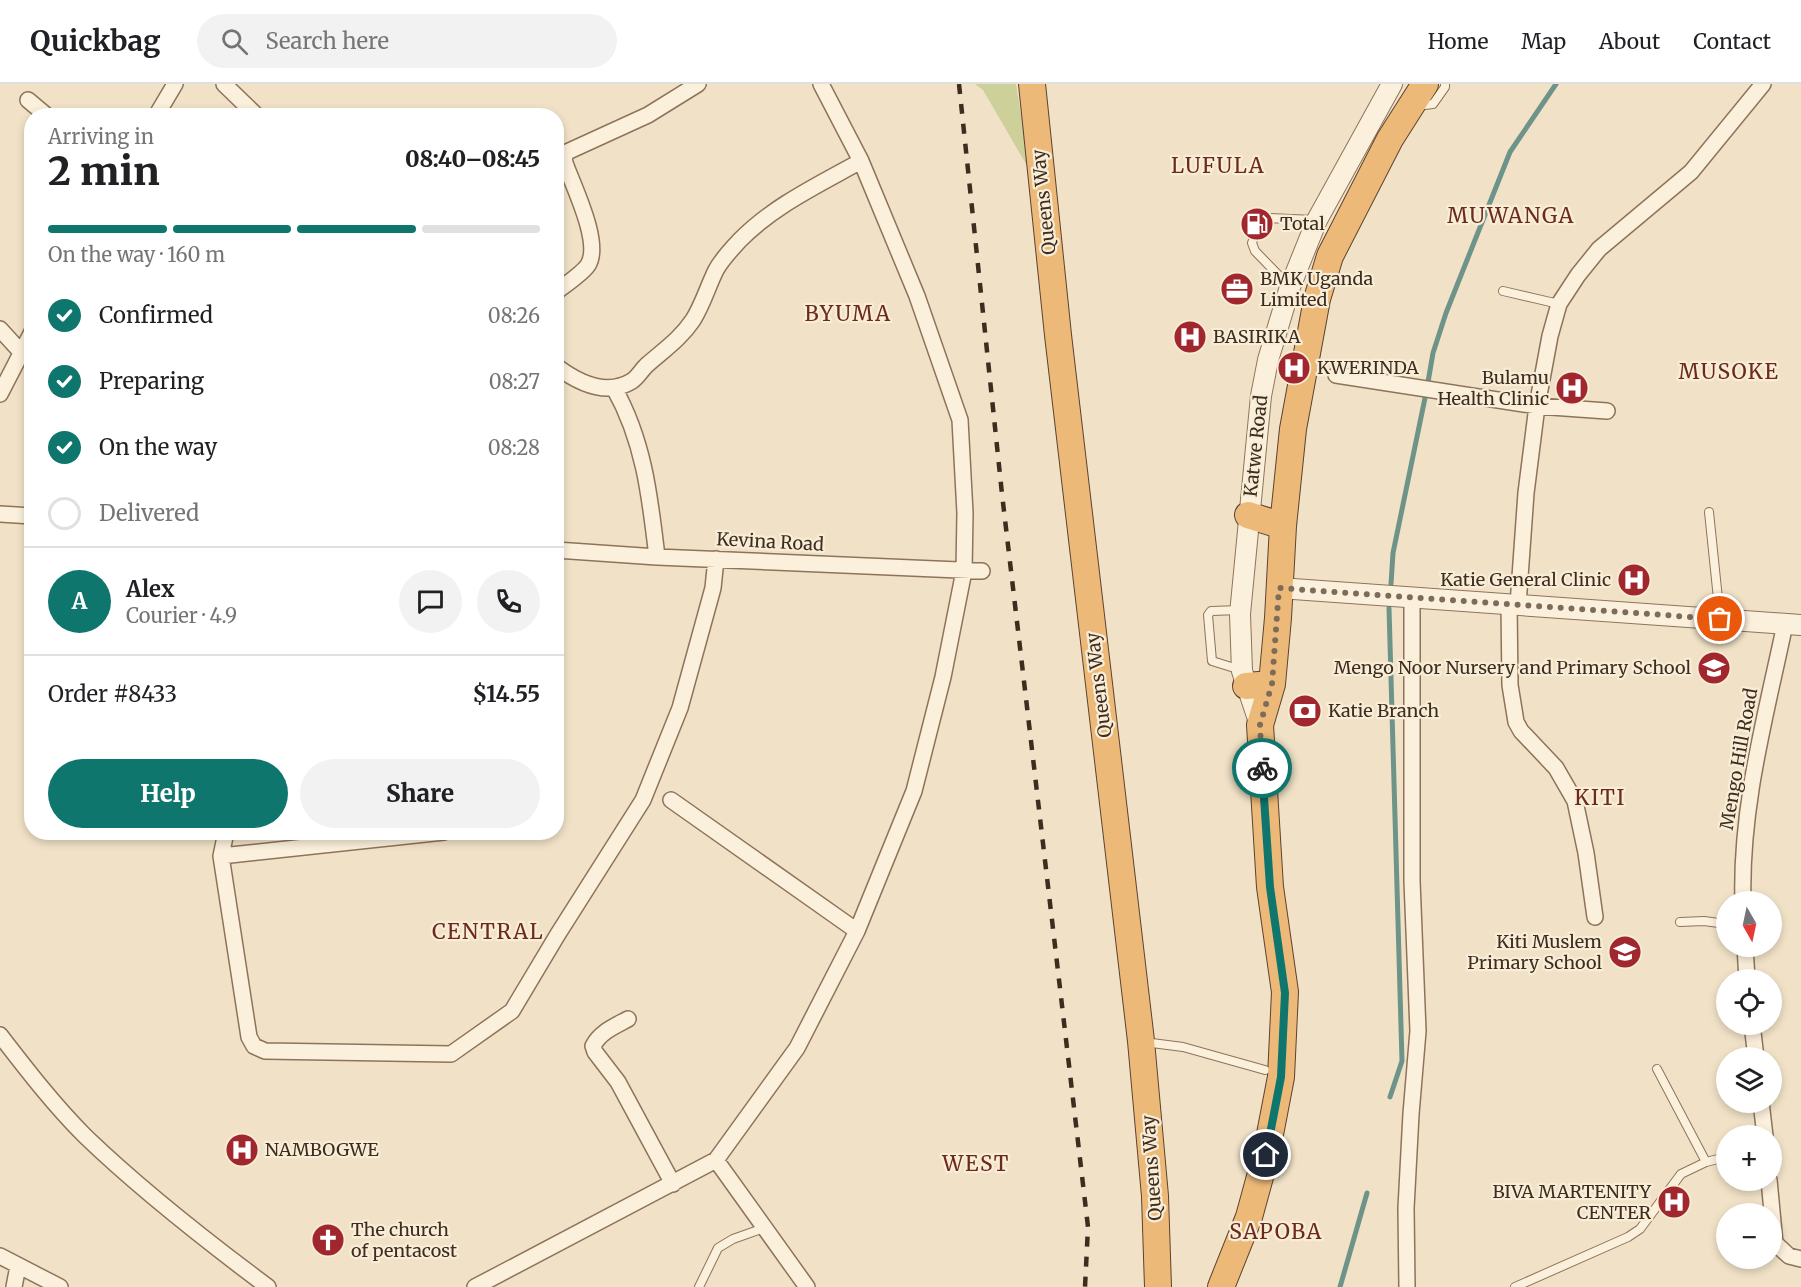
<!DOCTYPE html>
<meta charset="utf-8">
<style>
:root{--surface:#fff;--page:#f2f2f2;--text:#202124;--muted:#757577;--line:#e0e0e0;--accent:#0f766e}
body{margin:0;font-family:Merriweather,serif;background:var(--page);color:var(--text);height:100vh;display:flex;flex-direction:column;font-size:22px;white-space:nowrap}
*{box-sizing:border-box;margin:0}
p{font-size:20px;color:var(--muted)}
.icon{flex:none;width:33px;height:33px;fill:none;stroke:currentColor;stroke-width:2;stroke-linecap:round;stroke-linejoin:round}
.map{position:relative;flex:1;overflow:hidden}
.details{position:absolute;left:24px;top:24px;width:540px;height:732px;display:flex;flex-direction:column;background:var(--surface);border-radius:24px;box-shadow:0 3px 9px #0003}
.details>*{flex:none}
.needle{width:39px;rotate:171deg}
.tools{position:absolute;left:1716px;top:807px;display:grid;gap:12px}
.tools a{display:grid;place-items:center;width:66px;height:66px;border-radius:50%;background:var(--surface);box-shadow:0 3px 9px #0003;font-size:30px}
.pin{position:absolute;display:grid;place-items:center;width:51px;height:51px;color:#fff;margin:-26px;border:3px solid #fff;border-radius:50%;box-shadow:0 2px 6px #0007}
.courier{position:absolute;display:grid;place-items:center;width:60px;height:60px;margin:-30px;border:4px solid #0f766e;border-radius:50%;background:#fff;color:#222;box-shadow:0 2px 8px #0007}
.summary em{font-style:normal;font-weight:800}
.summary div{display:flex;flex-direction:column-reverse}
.summary{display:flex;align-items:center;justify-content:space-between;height:102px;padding:0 24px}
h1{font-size:39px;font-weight:800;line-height:45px}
.bar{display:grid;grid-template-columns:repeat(4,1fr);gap:9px 6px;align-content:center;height:72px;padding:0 24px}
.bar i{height:8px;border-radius:4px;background:var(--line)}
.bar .selected{background:var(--accent)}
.bar p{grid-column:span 4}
.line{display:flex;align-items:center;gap:15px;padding:0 24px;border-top:2px solid var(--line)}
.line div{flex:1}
.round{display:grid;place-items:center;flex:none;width:63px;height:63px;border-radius:32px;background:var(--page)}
ol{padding:0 24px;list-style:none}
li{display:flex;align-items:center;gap:18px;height:66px}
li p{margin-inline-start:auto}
li .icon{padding:6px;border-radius:50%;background:var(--accent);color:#fff;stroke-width:4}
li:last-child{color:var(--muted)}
li i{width:33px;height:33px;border:3px solid var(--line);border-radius:50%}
.primary-button{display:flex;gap:12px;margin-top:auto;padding:12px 24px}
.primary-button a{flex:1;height:69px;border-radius:36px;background:var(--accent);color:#fff;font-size:24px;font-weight:800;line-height:69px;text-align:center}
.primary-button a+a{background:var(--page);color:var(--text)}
header{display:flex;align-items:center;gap:36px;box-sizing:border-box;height:84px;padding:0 30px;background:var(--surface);border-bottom:2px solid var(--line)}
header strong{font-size:28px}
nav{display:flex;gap:33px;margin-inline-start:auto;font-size:21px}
.search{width:420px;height:54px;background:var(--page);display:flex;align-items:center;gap:15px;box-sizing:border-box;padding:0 21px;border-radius:33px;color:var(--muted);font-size:22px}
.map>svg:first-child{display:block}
.green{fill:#cdd099}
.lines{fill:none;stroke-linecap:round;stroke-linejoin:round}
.stream{stroke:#6e9489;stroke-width:5}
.service-casing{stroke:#8e735b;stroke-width:10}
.minor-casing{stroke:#8e735b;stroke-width:18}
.tertiary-casing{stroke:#8e735b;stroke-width:22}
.trunk-casing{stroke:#5c422f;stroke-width:28}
.service{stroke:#fbf0db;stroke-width:8}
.minor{stroke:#fbf0db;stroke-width:15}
.tertiary{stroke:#fbf0db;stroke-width:20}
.trunk{stroke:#ecb979;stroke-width:26}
.rail{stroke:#3e2c1f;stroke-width:4.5;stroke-dasharray:10 10;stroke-linecap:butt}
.done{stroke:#7d6c5a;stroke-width:6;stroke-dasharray:0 10.8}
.route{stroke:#0f766e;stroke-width:8}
.labels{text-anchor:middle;stroke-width:4.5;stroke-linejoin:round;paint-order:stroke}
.street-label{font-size:18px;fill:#3e2c1f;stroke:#f8edd7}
.poi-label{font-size:18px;fill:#3e2c1f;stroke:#f8edd7;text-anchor:start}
.quarter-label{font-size:21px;letter-spacing:1.5px;fill:#6d291c;stroke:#f8edd7}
</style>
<header>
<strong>Quickbag</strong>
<div class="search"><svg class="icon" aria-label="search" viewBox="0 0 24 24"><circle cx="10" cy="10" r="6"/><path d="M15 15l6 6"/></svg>Search here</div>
<nav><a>Home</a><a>Map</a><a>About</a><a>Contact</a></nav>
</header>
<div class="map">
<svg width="1801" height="1203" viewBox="0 0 1801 1203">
<rect width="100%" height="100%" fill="#f1e2c7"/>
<path class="green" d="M 975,0 L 1016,0 L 1030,87 L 983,6 Z"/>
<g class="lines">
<path class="stream" d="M 1428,298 L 1433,269 L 1446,229 L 1510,68 L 1556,0
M 1391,500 L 1393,469 L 1425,314
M 1389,524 L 1402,977 L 1390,1013
M 1340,1203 L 1367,1109"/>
<defs>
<path id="service" d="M 1416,22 L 1433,20 L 1445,3 L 1445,0
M 1289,202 L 1255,167 L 1252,159 L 1259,138 L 1267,134 L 1314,136
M 1503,207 L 1559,220
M 1709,428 L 1720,534
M 1241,526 L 1211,527 L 1208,531 L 1212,577 L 1241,586
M 1680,838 L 1704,837 L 1726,840
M 1144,958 L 1183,963 L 1265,986
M 1657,985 L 1706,1078
M 699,1203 L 718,1164 L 733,1155 L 764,1144
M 1515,1203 L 1628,1153 L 1640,1145 L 1681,1090 L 1706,1078 L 1726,1073"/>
<path id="minor" d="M 224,0 L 257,32
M 28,16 L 47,32
M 156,32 L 175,0
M 556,208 C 565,201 583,189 588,181 C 602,159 573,102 565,79 L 564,74 L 567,68 L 648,31 L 698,0
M 0,245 L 20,267
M 556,282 C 577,298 606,313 632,297 C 638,293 642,285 648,280 C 664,266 681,254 693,236 C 703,220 708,202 716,186 C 722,175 731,166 739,157 C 773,122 818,101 861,77
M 1336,291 L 1537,322 L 1607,327
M 614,304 C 644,357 650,413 657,473
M 0,310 L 32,248
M 0,430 L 32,432
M 556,466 L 657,473 L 982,487
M 1509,520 L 1510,601 L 1516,638 L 1521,647 L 1556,684 L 1575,717 L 1586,769 L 1595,833
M 1518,521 L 1526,409 L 1537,322 L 1550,252 L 1559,220 L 1578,191 L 1599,165 L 1691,88 L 1763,0
M 671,716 L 857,847
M 226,748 L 221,772 L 249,953 L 254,962 L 265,967 L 451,970 L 512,927 L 558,850 L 643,716 L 680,624 L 713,504 L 716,475
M 221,772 L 444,748
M 1743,818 C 1740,723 1766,631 1785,540
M 1745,862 L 1747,896
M 628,935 C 615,942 600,948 593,962 L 595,968 L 618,998 L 673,1100
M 1752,940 L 1756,974
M 0,951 C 27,986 54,1021 85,1052 C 141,1106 205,1156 268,1203
M 1761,1018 L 1765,1052
M 716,1076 L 807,1203
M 1769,1096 L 1775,1159 L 1789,1172 L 1801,1175
M 0,1172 L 60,1203
M 14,1203 L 18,1182
M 475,1203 L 716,1076 L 797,964 L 857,847 L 914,707 L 943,593 L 964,487 L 965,429 L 960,336 L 917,212 L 861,77 L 821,0
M 1407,1203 L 1406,1124 L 1411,1030 L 1418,947 L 1412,797 L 1412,512"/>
<path id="tertiary" d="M 1279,504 L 1801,541
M 1260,641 L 1242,587 L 1240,530 L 1261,312 L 1268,276 L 1290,203 L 1317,136 L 1392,0"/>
<path id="trunk" d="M 1032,0 L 1058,251 L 1141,957 L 1155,1112 L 1158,1203
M 1248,431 L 1283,442
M 1246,602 L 1272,600
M 1221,1203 L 1249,1133 L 1266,1071 L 1281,993 L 1285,908 L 1270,803 L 1260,641 L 1272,600 L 1278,534 L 1283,442 L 1293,345 L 1317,215 L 1330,172 L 1390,55 L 1425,0"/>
</defs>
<use href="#service" class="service-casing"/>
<use href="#minor" class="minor-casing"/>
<use href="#tertiary" class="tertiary-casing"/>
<use href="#trunk" class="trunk-casing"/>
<use href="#service" class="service"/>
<use href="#minor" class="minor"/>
<use href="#tertiary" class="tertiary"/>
<use href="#trunk" class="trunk"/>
<path class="rail" d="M 959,0 L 1002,410 L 1088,1143 L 1085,1203"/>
</g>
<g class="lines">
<path class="done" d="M 1262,684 L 1260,641 L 1272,600 L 1279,504 L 1720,535"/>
<path class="route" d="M 1262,684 L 1270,803 L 1285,909 L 1281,993 L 1266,1071"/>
</g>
<defs>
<symbol id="fuel-disc" viewBox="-11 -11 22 22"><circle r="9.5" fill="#a1272e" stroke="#f8edd7"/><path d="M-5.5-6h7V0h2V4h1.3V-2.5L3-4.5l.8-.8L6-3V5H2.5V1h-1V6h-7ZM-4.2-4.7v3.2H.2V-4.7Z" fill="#fff"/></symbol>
<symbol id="office-disc" viewBox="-11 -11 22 22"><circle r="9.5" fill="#a1272e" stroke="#f8edd7"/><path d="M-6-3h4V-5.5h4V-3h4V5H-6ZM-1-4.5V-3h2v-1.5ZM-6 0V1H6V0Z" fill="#fff"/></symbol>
<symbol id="hospital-disc" viewBox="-11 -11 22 22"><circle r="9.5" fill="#a1272e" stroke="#f8edd7"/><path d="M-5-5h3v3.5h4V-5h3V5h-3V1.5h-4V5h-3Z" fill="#fff"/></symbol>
<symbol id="school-disc" viewBox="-11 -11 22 22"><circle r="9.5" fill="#a1272e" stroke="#f8edd7"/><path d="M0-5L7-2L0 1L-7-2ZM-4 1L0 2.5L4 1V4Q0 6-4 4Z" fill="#fff"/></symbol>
<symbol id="bank-disc" viewBox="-11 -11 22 22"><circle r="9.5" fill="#a1272e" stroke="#f8edd7"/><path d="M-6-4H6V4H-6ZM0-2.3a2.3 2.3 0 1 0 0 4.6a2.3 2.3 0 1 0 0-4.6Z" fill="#fff"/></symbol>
<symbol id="church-disc" viewBox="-11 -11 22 22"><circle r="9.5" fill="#a1272e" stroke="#f8edd7"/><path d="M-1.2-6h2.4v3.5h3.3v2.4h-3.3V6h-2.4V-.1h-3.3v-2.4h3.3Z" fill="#fff"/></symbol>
</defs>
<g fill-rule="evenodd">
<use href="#fuel-disc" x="1238" y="121" width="38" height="38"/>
<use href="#office-disc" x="1218" y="186" width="38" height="38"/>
<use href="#hospital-disc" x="1171" y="234" width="38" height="38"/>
<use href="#hospital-disc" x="1275" y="265" width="38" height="38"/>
<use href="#hospital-disc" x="1553" y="285" width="38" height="38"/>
<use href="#hospital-disc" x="1615" y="477" width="38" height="38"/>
<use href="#school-disc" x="1695" y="565" width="38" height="38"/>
<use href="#bank-disc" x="1286" y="608" width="38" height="38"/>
<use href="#school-disc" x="1606" y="849" width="38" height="38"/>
<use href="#hospital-disc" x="223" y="1047" width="38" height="38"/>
<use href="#hospital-disc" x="1655" y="1099" width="38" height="38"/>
<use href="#church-disc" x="309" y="1137" width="38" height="38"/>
</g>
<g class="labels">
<g class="street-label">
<text transform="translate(1044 118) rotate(-96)" y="6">Queens Way</text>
<text transform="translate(1256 362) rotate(-84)" y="6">Katwe Road</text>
<text transform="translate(770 458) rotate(3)" y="6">Kevina Road</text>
<text transform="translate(1099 601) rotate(-97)" y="6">Queens Way</text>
<text transform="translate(1739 675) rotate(-80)" y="6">Mengo Hill Road</text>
<text transform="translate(1152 1084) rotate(-94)" y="6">Queens Way</text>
</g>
<g class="poi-label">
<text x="1280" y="146">Total</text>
<text x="1260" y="201">BMK Uganda<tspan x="1260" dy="21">Limited</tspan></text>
<text x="1213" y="259">BASIRIKA</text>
<text x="1317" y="290">KWERINDA</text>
<text x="1549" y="300" text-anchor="end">Bulamu<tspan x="1549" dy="21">Health Clinic</tspan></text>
<text x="1611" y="502" text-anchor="end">Katie General Clinic</text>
<text x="1691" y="590" text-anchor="end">Mengo Noor Nursery and Primary School</text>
<text x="1328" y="633">Katie Branch</text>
<text x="1602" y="864" text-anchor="end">Kiti Muslem<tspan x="1602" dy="21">Primary School</tspan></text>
<text x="265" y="1072">NAMBOGWE</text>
<text x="1651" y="1114" text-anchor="end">BIVA MARTENITY<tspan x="1651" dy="21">CENTER</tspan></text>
<text x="351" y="1152">The church<tspan x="351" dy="21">of pentacost</tspan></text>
</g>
<g class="quarter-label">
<text x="1218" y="89">LUFULA</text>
<text x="1511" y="139">MUWANGA</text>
<text x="848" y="237">BYUMA</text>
<text x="1729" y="295">MUSOKE</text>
<text x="1600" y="721">KITI</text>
<text x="488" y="855">CENTRAL</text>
<text x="976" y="1087">WEST</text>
<text x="1276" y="1155">SAPOBA</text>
</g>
</g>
</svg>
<div class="tools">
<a><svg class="needle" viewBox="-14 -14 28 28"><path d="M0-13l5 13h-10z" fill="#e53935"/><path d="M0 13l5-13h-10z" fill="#757577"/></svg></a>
<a><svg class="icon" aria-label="locate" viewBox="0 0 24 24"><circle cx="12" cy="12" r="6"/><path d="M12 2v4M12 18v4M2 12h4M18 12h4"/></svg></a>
<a><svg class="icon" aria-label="layers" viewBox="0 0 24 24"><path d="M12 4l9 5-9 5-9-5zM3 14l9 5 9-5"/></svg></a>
<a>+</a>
<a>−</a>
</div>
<div class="pin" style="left:1720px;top:535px;background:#ea580c"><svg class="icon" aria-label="bag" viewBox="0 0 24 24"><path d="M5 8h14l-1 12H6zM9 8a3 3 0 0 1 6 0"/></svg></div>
<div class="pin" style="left:1266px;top:1071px;background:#1f2937"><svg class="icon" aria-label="home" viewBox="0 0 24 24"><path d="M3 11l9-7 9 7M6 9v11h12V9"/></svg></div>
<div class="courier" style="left:1262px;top:684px"><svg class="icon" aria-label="bike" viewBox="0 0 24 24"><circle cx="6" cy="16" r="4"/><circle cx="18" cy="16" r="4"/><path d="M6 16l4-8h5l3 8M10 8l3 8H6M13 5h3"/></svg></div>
<section class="details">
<div class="summary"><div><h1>2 min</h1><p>Arriving in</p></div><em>08:40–08:45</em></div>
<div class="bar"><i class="selected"></i><i class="selected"></i><i class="selected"></i><i></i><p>On the way · 160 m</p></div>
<ol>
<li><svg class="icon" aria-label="check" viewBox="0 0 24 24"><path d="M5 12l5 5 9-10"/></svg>Confirmed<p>08:26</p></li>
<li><svg class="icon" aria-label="check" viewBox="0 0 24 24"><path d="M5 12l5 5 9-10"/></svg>Preparing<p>08:27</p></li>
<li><svg class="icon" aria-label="check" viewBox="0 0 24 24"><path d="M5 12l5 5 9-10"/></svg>On the way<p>08:28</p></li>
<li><i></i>Delivered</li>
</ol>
<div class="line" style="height:108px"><b class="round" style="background:var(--accent);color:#fff">A</b><div><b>Alex</b><p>Courier · 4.9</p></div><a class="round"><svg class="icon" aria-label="chat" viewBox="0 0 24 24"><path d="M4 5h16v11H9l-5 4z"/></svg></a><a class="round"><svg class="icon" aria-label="phone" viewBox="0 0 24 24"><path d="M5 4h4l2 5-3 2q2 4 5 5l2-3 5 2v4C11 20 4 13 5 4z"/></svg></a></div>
<div class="line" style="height:78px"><div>Order #8433</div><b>$14.55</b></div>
<div class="primary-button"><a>Help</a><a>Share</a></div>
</section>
</div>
